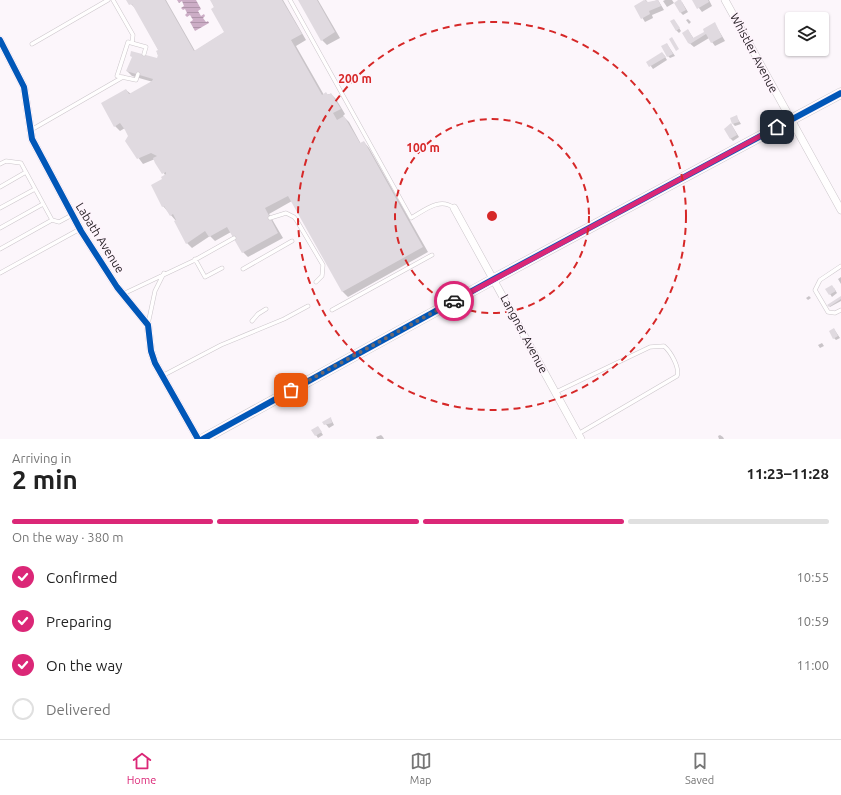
<!DOCTYPE html>
<meta charset="utf-8">
<style>
:root{--surface:#fff;--page:#f6f6f6;--text:#222;--muted:#767676;--line:#e0e0e0;--accent:#db2777}
body{margin:0;font-family:Ubuntu,sans-serif;background:var(--page);color:var(--text);height:100vh;display:flex;flex-direction:column;font-size:15px;white-space:nowrap}
*{box-sizing:border-box;margin:0}
p{font-size:13px;color:var(--muted)}
.icon{flex:none;width:22px;height:22px;fill:none;stroke:currentColor;stroke-width:2;stroke-linecap:round;stroke-linejoin:round}
.map{position:relative;height:439px;overflow:hidden}
.panel{display:flex;flex-direction:column;background:var(--surface);flex:1}
.panel>*{flex:none}
.fabs{position:absolute;left:785px;top:12px;display:grid;gap:8px}
.fabs a{display:grid;place-items:center;width:44px;height:44px;border-radius:4px;background:var(--surface);box-shadow:0 1px 3px #0004;font-size:20px}
.pin{position:absolute;display:grid;place-items:center;width:34px;height:34px;color:#fff;margin:-17px;border-radius:8px;box-shadow:0 2px 6px #0006}
.courier{position:absolute;display:grid;place-items:center;width:40px;height:40px;margin:-20px;border:3px solid #db2777;border-radius:50%;background:#fff;color:#222;box-shadow:0 1px 5px #0007}
.head em{font-style:normal;font-weight:700}
.head div{display:flex;flex-direction:column-reverse}
.head{display:flex;align-items:center;justify-content:space-between;height:68px;padding:0 12px}
h1{font-size:26px;font-weight:700;line-height:30px}
.bar{display:grid;grid-template-columns:repeat(4,1fr);gap:6px 4px;align-content:center;height:48px;padding:0 12px}
.bar i{height:5px;border-radius:3px;background:var(--line)}
.bar .active{background:var(--accent)}
.bar p{grid-column:span 4}
ol{padding:0 12px;list-style:none}
li{display:flex;align-items:center;gap:12px;height:44px}
li p{margin-inline-start:auto}
li .icon{padding:4px;border-radius:50%;background:var(--accent);color:#fff;stroke-width:4}
li:last-child{color:var(--muted)}
li i{width:22px;height:22px;border:2px solid var(--line);border-radius:50%}
.tabs{display:flex;justify-content:space-around;align-items:center;height:56px;border-top:1px solid var(--line);background:var(--surface);font-size:11px;color:var(--muted)}
.tabs a{display:grid;justify-items:center;gap:2px}
.tabs .active{color:var(--accent)}
.map>svg:first-child{display:block}
.water{fill:url(#water-rules)}
.shadow{fill:#0003}
.building{fill:#e0dae0}
.lines{fill:none;stroke-linecap:round;stroke-linejoin:round}
.lane-casing{stroke:#ccc6cb;stroke-width:4.5}
.street-casing{stroke:#ccc6cb;stroke-width:8}
.secondary-casing{stroke:#ccc6cb;stroke-width:11}
.lane{stroke:#fffefe;stroke-width:3.5}
.street{stroke:#fffefe;stroke-width:7}
.secondary{stroke:#fffefe;stroke-width:10}
.cycleway-casing{stroke:#fef4fc;stroke-width:8}
.cycleway{stroke:#0057b8;stroke-width:6}
.done{stroke:#6e686d;stroke-width:4;stroke-dasharray:0 7.2}
.route{stroke:#db2777;stroke-width:5}
.ring{fill:none;stroke:#d62828;stroke-width:2;stroke-dasharray:7 5}
.labels{text-anchor:middle;stroke-width:3;stroke-linejoin:round;paint-order:stroke}
.street-label{font-size:12px;fill:#221c21;stroke:#fef4fc}
.centre{fill:#d62828;stroke:#fef4fc;stroke-width:2}
.ring-label{font-size:12px;text-anchor:middle;font-weight:bold;fill:#d62828;stroke:#fef4fc;stroke-width:3;stroke-linejoin:round;paint-order:stroke}
</style>
<div class="map">
<svg width="841" height="439" viewBox="0 0 841 439">
<defs>
<pattern id="water-rules" width="6" height="5" patternUnits="userSpaceOnUse"><rect width="6" height="5" fill="#ccadc6"/><path d="M0 2.5h6" fill="none" stroke="#af94aa"/></pattern>
</defs>
<rect width="100%" height="100%" fill="#fcf6fb"/>
<path class="water" d="M 177,0 L 196,0 L 201,9 L 198,11 L 201,16 L 204,14 L 205,16 L 203,18 L 206,22 L 208,21 L 209,23 L 195,31 L 190,22 L 193,20 L 190,15 L 187,17 L 185,15 L 187,13 L 185,9 L 183,10 L 181,8 L 184,6 L 182,1 L 179,3 Z"/>
<path class="shadow" d="M 127,0 L 166,0 L 195,51 L 225,32 L 211,0 L 283,0 L 306,40 L 296,46 L 324,95 L 331,94 L 336,99 L 345,114 L 343,116 L 349,122 L 361,144 L 364,142 L 369,148 L 428,252 L 348,297 L 343,292 L 292,201 L 269,214 L 283,238 L 248,257 L 243,252 L 231,232 L 215,241 L 210,236 L 192,248 L 187,243 L 176,221 L 163,206 L 165,175 L 155,159 L 143,164 L 126,141 L 130,136 L 125,128 L 120,131 L 115,126 L 126,90 L 131,94 L 153,82 L 132,76 L 127,71 L 159,59 L 157,52 L 159,51 L 136,9 Z
M 299,0 L 318,0 L 340,38 L 327,45 L 322,40 Z
M 646,0 L 648,3 L 658,0 L 664,10 L 652,15 L 653,18 L 645,22 L 635,6 Z
M 665,0 L 672,0 L 674,3 L 667,7 L 663,1 Z
M 693,0 L 709,0 L 712,6 L 702,12 Z
M 682,2 L 688,12 L 683,15 L 681,13 Z
M 688,19 L 691,22 L 689,24 L 686,20 Z
M 674,20 L 681,31 L 679,33 L 676,30 Z
M 715,24 L 725,41 L 715,46 L 709,38 L 694,47 L 688,42 L 688,30 L 694,39 L 706,32 Z
M 667,44 L 675,56 L 670,58 L 668,56 Z
M 664,55 L 667,60 L 653,69 L 648,62 Z
M 736,116 L 741,124 L 735,126 L 733,124 Z
M 731,124 L 739,137 L 733,141 L 730,138 Z
M 841,277 L 841,284 L 838,279 Z
M 834,288 L 837,293 L 832,297 L 830,294 Z
M 809,296 L 811,298 L 808,300 L 806,298 Z
M 841,298 L 841,301 L 830,307 L 829,305 Z
M 834,329 L 840,338 L 836,340 L 834,338 Z
M 822,343 L 824,346 L 820,348 L 818,345 Z
M 331,419 L 334,425 L 329,428 L 324,422 Z
M 318,427 L 323,435 L 318,438 L 316,435 Z
M 381,435 L 383,437 L 384,439 L 377,439 L 376,437 Z
M 720,435 L 723,437 L 724,439 L 719,439 L 718,436 Z"/>
<path class="building" d="M 126,0 L 165,0 L 194,51 L 224,32 L 211,9 L 214,7 L 210,0 L 282,0 L 302,34 L 291,40 L 322,95 L 326,92 L 328,95 L 331,93 L 341,109 L 333,113 L 337,120 L 344,116 L 360,143 L 364,141 L 423,247 L 342,292 L 288,196 L 265,208 L 278,233 L 242,253 L 227,227 L 209,237 L 205,231 L 186,244 L 174,221 L 176,220 L 173,214 L 170,216 L 164,206 L 162,207 L 151,185 L 162,179 L 161,177 L 166,174 L 166,172 L 162,174 L 155,163 L 153,158 L 157,156 L 151,153 L 137,159 L 125,141 L 128,136 L 125,130 L 120,123 L 114,127 L 101,103 L 126,89 L 129,94 L 152,81 L 153,79 L 126,71 L 132,57 L 130,56 L 131,51 L 157,58 L 158,55 L 156,51 L 158,50 L 132,4 L 129,5 Z
M 298,0 L 317,0 L 335,32 L 321,41 Z
M 644,0 L 648,2 L 658,0 L 661,6 L 649,11 L 650,14 L 641,19 L 634,6 Z
M 678,0 L 681,0 L 686,10 L 680,13 L 674,3 Z
M 692,0 L 708,0 L 709,2 L 697,9 Z
M 674,19 L 680,28 L 676,31 L 670,21 Z
M 715,22 L 722,37 L 711,43 L 706,34 L 690,44 L 688,43 L 682,33 L 688,29 L 693,38 L 704,32 L 703,29 Z
M 672,37 L 679,49 L 676,51 L 669,39 Z
M 667,43 L 673,54 L 667,57 L 661,46 Z
M 662,52 L 666,57 L 649,67 L 646,62 Z
M 737,115 L 739,122 L 732,124 L 730,118 Z
M 731,123 L 737,135 L 730,139 L 724,129 Z
M 832,285 L 836,291 L 829,295 L 825,289 Z
M 841,296 L 841,299 L 829,307 L 827,305 Z
M 834,328 L 838,336 L 833,339 L 829,331 Z
M 331,417 L 332,423 L 324,425 L 322,422 Z
M 318,426 L 322,432 L 315,436 L 311,430 Z"/>
<g class="lines">
<defs>
<path id="lane" d="M 113,0 L 133,35 L 132,43
M 290,0 L 411,218 C 425,210 440,197 454,208
M 32,44 L 108,0
M 138,74 L 136,80 L 117,76 L 128,42 L 146,47 L 144,54
M 31,130 L 123,77
M 0,164 L 6,161 L 21,163 L 52,220
M 0,187 L 26,172
M 0,208 L 35,189
M 270,218 L 286,213 L 294,217 L 297,221 L 323,265 L 322,276 L 316,282
M 0,228 L 43,204
M 0,249 L 52,220 L 59,222 L 72,215
M 195,259 L 205,277 L 222,268
M 841,266 L 820,280 L 815,290 L 828,312 L 835,313 L 841,310
M 243,269 L 292,241
M 0,273 L 80,229
M 123,294 L 193,261 L 234,238
M 332,310 L 432,255
M 252,321 L 258,314 L 266,309
M 148,324 L 155,291 L 164,273
M 162,376 L 221,345 L 284,319 L 308,306
M 556,392 L 650,347 L 664,346 C 671,352 680,368 677,376 L 578,434"/>
<path id="street" d="M 725,0 L 841,210
M 0,40 L 24,87 L 32,139 L 81,231 L 117,287 L 148,325 L 151,351 L 155,363 L 198,439
M 454,208 L 581,439"/>
<path id="secondary" d="M 203,439 L 494,279 L 841,93"/>
</defs>
<use href="#lane" class="lane-casing"/>
<use href="#street" class="street-casing"/>
<use href="#secondary" class="secondary-casing"/>
<use href="#lane" class="lane"/>
<use href="#street" class="street"/>
<use href="#secondary" class="secondary"/>
<defs>
<path id="cycleway" d="M 0,40 L 24,87 L 32,139 L 81,231 L 117,287 L 148,325 L 151,351 L 155,363 L 198,439
M 203,439 L 494,279 L 841,93"/>
</defs>
<use href="#cycleway" class="cycleway-casing"/>
<use href="#cycleway" class="cycleway"/>
</g>
<g class="lines">
<path class="done" d="M 291,390 L 454,301"/>
<path class="route" d="M 454,301 L 777,127"/>
</g>
<g class="ring">
<circle cx="492" cy="216" r="97"/>
<circle cx="492" cy="216" r="194"/>
</g>
<g class="labels">
<g class="street-label">
<text transform="translate(754 53) rotate(62)" y="4">Whistler Avenue</text>
<text transform="translate(100 238) rotate(58)" y="4">Labath Avenue</text>
<text transform="translate(524 334) rotate(62)" y="4">Langner Avenue</text>
</g>
</g>
<circle cx="492" cy="216" r="6" class="centre"/>
<g class="ring-label">
<text x="355" y="83">200 m</text>
<text x="423" y="152">100 m</text>
</g>
</svg>
<div class="fabs">
<a><svg class="icon" aria-label="layers" viewBox="0 0 24 24"><path d="M12 4l9 5-9 5-9-5zM3 14l9 5 9-5"/></svg></a>
</div>
<div class="pin" style="left:291px;top:390px;background:#ea580c"><svg class="icon" aria-label="bag" viewBox="0 0 24 24"><path d="M5 8h14l-1 12H6zM9 8a3 3 0 0 1 6 0"/></svg></div>
<div class="pin" style="left:777px;top:127px;background:#1f2937"><svg class="icon" aria-label="home" viewBox="0 0 24 24"><path d="M3 11l9-7 9 7M6 9v11h12V9"/></svg></div>
<div class="courier" style="left:454px;top:301px"><svg class="icon" aria-label="car" viewBox="0 0 24 24"><path d="M5 17H2v-5l4-1 3-4h7l3 4 3 1v5h-3M9 17h6M6 11h13"/><circle cx="7" cy="17" r="2"/><circle cx="17" cy="17" r="2"/></svg></div>
</div>
<section class="panel">
<div class="head"><div><h1>2 min</h1><p>Arriving in</p></div><em>11:23–11:28</em></div>
<div class="bar"><i class="active"></i><i class="active"></i><i class="active"></i><i></i><p>On the way · 380 m</p></div>
<ol>
<li><svg class="icon" aria-label="check" viewBox="0 0 24 24"><path d="M5 12l5 5 9-10"/></svg>Confirmed<p>10:55</p></li>
<li><svg class="icon" aria-label="check" viewBox="0 0 24 24"><path d="M5 12l5 5 9-10"/></svg>Preparing<p>10:59</p></li>
<li><svg class="icon" aria-label="check" viewBox="0 0 24 24"><path d="M5 12l5 5 9-10"/></svg>On the way<p>11:00</p></li>
<li><i></i>Delivered</li>
</ol>
</section>
<nav class="tabs">
<a class="active"><svg class="icon" aria-label="home" viewBox="0 0 24 24"><path d="M3 11l9-7 9 7M6 9v11h12V9"/></svg>Home</a>
<a><svg class="icon" aria-label="map" viewBox="0 0 24 24"><path d="M3 6l6-2 6 2 6-2v14l-6 2-6-2-6 2zM9 4v14M15 6v14"/></svg>Map</a>
<a><svg class="icon" aria-label="saved" viewBox="0 0 24 24"><path d="M7 4h10v16l-5-4-5 4z"/></svg>Saved</a>
</nav>
